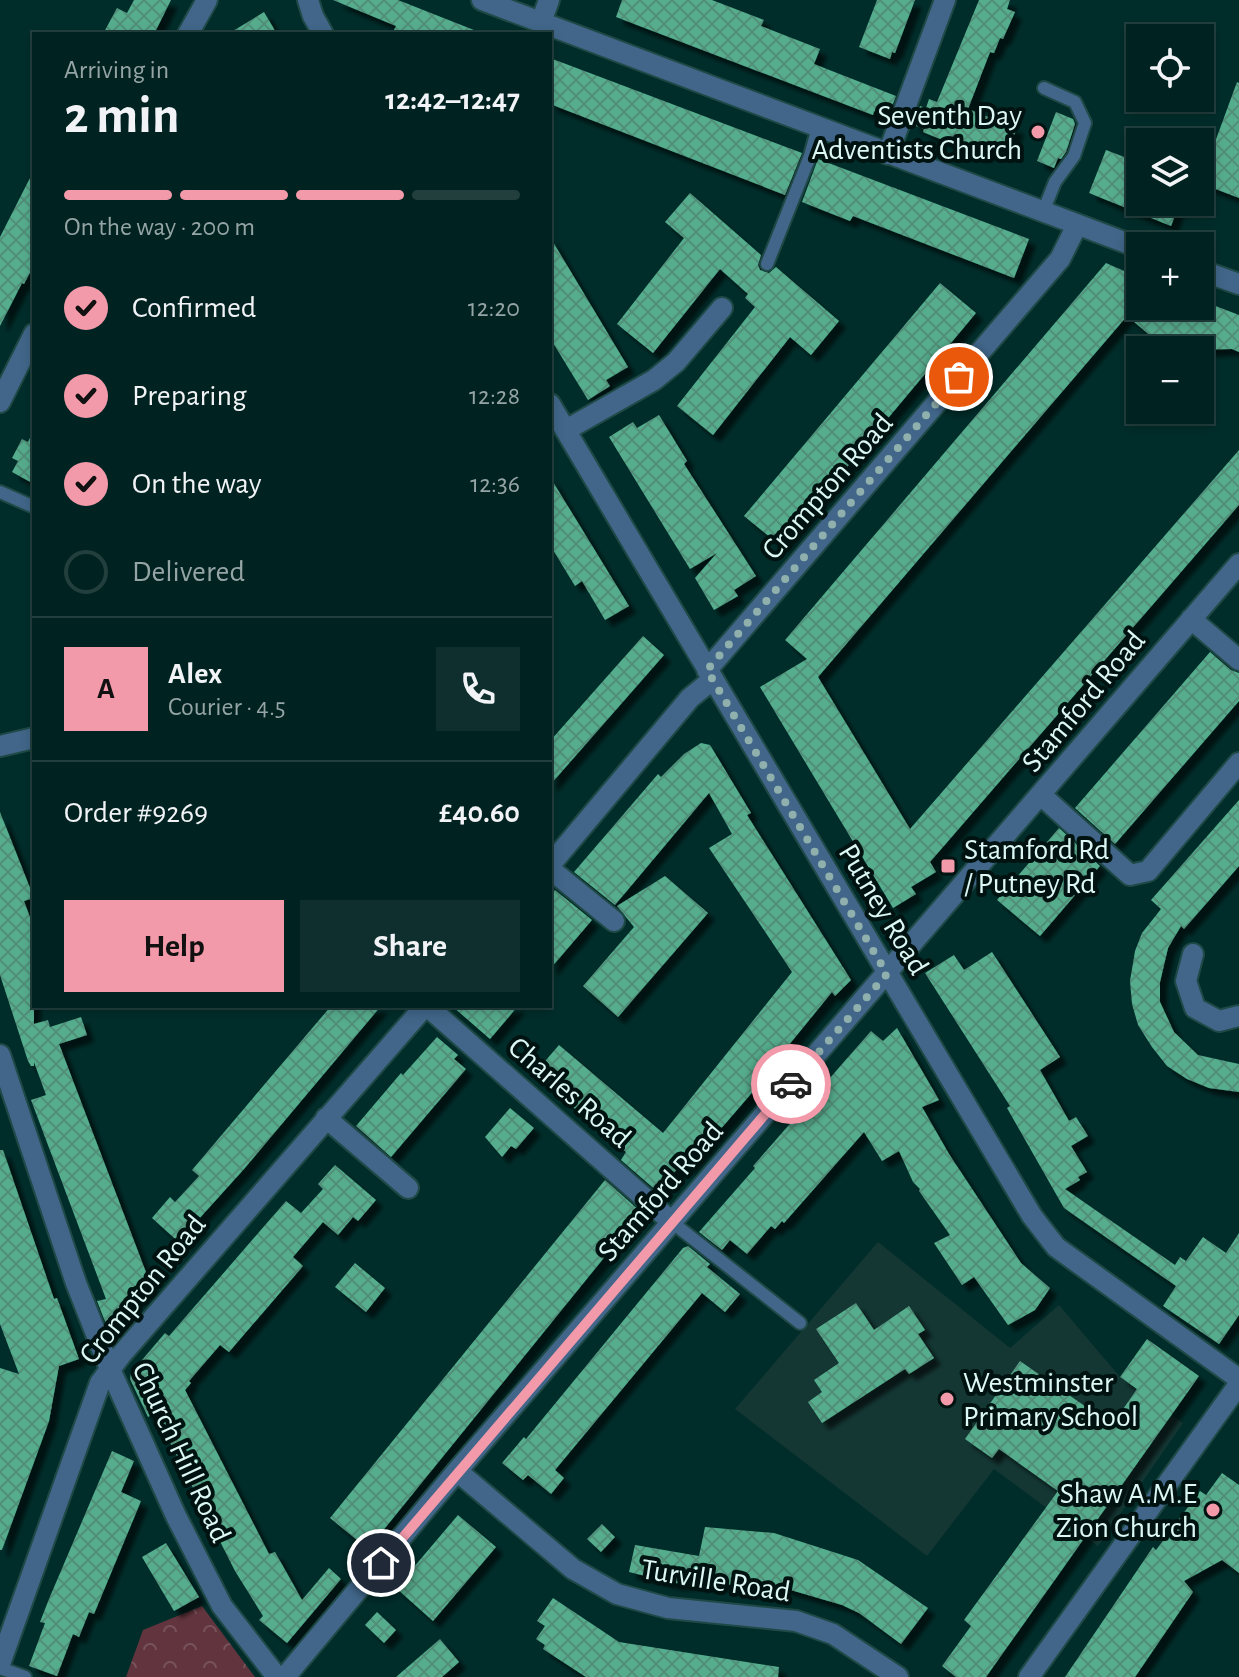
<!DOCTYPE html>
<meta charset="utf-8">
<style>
:root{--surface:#002220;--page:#0e2f2d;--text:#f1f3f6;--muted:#95a4a5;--line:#223f3e;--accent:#f39aaa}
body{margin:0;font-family:"Alegreya Sans",sans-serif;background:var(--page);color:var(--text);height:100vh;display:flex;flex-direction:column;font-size:30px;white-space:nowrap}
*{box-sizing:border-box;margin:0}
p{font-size:26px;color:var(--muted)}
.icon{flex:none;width:44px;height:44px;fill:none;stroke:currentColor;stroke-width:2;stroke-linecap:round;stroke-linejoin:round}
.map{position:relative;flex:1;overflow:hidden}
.panel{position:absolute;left:32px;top:32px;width:520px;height:976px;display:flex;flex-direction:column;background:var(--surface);border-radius:0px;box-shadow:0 4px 12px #0003,0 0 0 2px var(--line)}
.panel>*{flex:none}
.fabs{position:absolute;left:1126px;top:24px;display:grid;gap:16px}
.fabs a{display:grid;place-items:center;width:88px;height:88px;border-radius:0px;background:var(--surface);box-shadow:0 4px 12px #0003,0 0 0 2px var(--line);font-size:40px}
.pin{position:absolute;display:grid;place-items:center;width:68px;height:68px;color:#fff;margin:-34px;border:4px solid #fff;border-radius:50%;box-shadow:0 2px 8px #0007}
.courier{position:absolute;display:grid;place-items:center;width:80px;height:80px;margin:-40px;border:6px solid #f39aaa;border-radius:50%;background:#fff;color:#222;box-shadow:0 2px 10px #0007}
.overview em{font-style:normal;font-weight:700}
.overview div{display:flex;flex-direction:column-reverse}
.overview{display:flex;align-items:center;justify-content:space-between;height:136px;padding:0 32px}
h1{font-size:52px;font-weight:700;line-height:60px}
.bar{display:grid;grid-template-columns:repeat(4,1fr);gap:12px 8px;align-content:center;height:96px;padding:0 32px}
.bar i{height:10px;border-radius:6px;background:var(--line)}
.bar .current{background:var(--accent)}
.bar p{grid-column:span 4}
.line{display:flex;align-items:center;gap:20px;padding:0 32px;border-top:2px solid var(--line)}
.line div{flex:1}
.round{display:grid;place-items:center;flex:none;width:84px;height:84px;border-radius:0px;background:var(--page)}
ol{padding:0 32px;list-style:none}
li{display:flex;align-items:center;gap:24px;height:88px}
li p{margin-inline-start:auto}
li .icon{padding:8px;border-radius:50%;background:var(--accent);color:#111;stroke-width:4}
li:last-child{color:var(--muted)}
li i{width:44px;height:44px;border:4px solid var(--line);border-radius:50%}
.cta{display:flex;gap:16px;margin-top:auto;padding:16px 32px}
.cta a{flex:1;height:92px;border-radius:0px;background:var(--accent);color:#111;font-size:32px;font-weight:700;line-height:92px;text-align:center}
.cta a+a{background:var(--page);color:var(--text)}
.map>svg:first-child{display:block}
.built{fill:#143734}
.forest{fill:url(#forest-crowns)}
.building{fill:url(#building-cross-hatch);filter:url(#shadow)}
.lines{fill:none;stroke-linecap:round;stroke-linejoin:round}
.lane-casing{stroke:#1f4946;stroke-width:16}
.street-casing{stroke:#1f4946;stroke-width:24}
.lane{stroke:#416689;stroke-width:12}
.street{stroke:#416689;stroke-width:20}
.done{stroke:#8fb0ad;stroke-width:8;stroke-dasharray:0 14.4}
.route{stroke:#f39aaa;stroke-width:10}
.poi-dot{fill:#f39aaa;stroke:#001311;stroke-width:3}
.labels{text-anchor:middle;stroke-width:8;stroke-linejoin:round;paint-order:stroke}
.poi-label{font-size:30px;fill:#dcf7f4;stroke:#001311;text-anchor:end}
.street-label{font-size:30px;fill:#dcf7f4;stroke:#001311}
</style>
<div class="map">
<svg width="1239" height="1677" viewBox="0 0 1239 1677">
<defs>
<pattern id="forest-crowns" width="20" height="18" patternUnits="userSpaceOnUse" patternTransform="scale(2)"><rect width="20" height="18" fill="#62343d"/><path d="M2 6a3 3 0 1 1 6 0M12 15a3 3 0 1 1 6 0" fill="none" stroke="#78525a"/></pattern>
<pattern id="building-cross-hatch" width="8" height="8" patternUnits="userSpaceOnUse" patternTransform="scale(2)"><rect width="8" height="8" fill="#57ad8e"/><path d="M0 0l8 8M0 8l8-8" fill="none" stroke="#518f79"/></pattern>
<filter id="shadow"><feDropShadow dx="7" dy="7" stdDeviation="2" flood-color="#0009"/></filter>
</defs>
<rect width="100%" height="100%" fill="#002d2a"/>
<path class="built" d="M 878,1242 L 1010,1348 L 1059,1305 L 1120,1377 L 1183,1423 L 1098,1546 L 994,1469 L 927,1556 L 735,1409 Z"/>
<path class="forest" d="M 202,1606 L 255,1677 L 126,1677 L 143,1630 Z"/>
<path class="building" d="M 134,0 L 171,0 L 154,34 L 103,34 L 117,8 L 127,13 Z
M 333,0 L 398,0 L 484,34 L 392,34 L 396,26 Z
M 622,0 L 712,0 L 764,20 L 761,26 L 820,49 L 814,64 L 896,96 L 888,116 L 874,111 L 873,115 L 616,17 Z
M 877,0 L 915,0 L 895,53 L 892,52 L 890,59 L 859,47 Z
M 979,0 L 1010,0 L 1007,9 L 1015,12 L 1003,39 L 1000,38 L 994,53 L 990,52 L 968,109 L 1017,128 L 1009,148 L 995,143 L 991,154 L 983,151 L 981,156 L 923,132 L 924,129 L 913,125 L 920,106 L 926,108 L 929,99 L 937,102 Z
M 264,12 L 277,34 L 228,34 Z
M 550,58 L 802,153 L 785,195 L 550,104 Z
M 1237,82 L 1239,83 L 1239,198 L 1200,183 Z
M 1056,112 L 1073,119 L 1075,124 L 1066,152 L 1061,159 L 1058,158 L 1054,168 L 1037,161 Z
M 1106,150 L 1140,163 L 1140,202 L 1180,202 L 1171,226 L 1089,193 Z
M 818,159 L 1029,239 L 1014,278 L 853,216 L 850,221 L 802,202 Z
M 34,170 L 34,265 L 24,284 L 22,283 L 0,326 L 0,237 Z
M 690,193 L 761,255 L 758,265 L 760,270 L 769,273 L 776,267 L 839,321 L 811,355 L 790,337 L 713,435 L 677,406 L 755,307 L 745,298 L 748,294 L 720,269 L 653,353 L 617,324 L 684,238 L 665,222 Z
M 550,237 L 628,367 L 606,380 L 610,386 L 588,400 L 550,338 Z
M 1106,263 L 1140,278 L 1140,306 L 1200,306 L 1200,300 L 1239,315 L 1239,352 L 1232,349 L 1186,350 L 1152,337 L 1127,316 L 818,677 L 910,829 L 1239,450 L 1239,505 L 930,862 L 936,872 L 911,887 L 916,894 L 893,908 L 760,687 L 807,659 L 785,640 Z
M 940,283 L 976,313 L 781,546 L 744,516 Z
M 659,415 L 687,461 L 684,464 L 756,576 L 734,590 L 738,596 L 714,610 L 695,578 L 717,553 L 690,569 L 609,437 L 633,422 L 637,428 Z
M 34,429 L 34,484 L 12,472 L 18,461 L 12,458 L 22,439 L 28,442 Z
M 550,477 L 629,606 L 605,620 L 582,581 L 575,586 L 550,545 Z
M 643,636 L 664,655 L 550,785 L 550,741 Z
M 1210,652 L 1231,670 L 1239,673 L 1239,701 L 1115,844 L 1075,808 Z
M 701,743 L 710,745 L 751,813 L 747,815 L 851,980 L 835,996 L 832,992 L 766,1073 L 768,1074 L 687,1168 L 682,1163 L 658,1192 L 621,1160 L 626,1152 L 534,1074 L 559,1045 L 663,1133 L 792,972 L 709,848 L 732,834 L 709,793 L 615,905 L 574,872 L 658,774 L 661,777 L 684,754 Z
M 1239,800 L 1239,866 L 1184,929 L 1181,926 L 1168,948 L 1160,982 L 1160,1002 L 1174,1032 L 1198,1055 L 1239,1064 L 1239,1092 L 1209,1088 L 1187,1079 L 1167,1066 L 1152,1047 L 1138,1025 L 1132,1004 L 1130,981 L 1135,951 L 1142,933 L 1161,909 L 1151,900 Z
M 0,812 L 34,898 L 24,901 L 34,928 L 34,1024 L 48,1020 L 50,1027 L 81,1017 L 87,1035 L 59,1044 L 152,1288 L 127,1306 L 130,1316 L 118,1330 L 108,1329 L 97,1301 L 106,1299 L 31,1100 L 46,1095 L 34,1062 L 34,1066 L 31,1066 L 28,1061 L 0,975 Z
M 1059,828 L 1100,866 L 1040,936 L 997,900 Z
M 665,876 L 708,913 L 618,1017 L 583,986 L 634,927 L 617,906 Z
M 555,890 L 592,920 L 550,969 L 550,895 Z
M 992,952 L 1060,1057 L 1040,1070 L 1069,1121 L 1076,1117 L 1088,1136 L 1071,1146 L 1087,1172 L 1078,1177 L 1080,1180 L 1065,1189 L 1175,1265 L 1180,1257 L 1186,1261 L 1203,1237 L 1226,1253 L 1239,1233 L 1239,1315 L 1219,1344 L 1163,1306 L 1176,1286 L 1064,1208 L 1007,1108 L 1010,1106 L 925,973 L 954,955 L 964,970 Z
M 331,1006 L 381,1006 L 244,1169 L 197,1221 L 201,1225 L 182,1245 L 152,1218 L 170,1197 L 175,1202 L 199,1176 L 192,1170 Z
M 452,1006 L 518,1006 L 490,1039 Z
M 897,1028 L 939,1100 L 922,1107 L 949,1154 L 1021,1263 L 1050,1288 L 1035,1310 L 1008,1325 L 974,1277 L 962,1285 L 934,1243 L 950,1235 L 919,1191 L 920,1189 L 913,1182 L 899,1151 L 882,1161 L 864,1132 L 784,1223 L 782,1221 L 775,1229 L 771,1226 L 747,1254 L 730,1240 L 722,1250 L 699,1232 L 755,1168 L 753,1166 L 871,1031 L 883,1041 Z
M 437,1037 L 458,1055 L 454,1059 L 466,1069 L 391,1157 L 356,1126 L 401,1073 L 403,1075 Z
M 510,1108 L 534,1128 L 516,1149 L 511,1146 L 502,1157 L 485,1137 Z
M 0,1150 L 3,1150 L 54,1299 L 57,1298 L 79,1359 L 59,1366 L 49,1421 L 2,1550 L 0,1550 L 0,1368 L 19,1374 L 0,1324 Z
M 335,1165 L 376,1200 L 358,1221 L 353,1217 L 338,1235 L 323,1222 L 293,1257 L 303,1266 L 229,1352 L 220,1345 L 189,1381 L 191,1383 L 185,1390 L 269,1554 L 275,1552 L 302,1600 L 329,1568 L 341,1579 L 287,1643 L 259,1620 L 263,1616 L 235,1571 L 155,1413 L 148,1417 L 130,1379 L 131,1373 L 165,1333 L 169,1336 L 286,1201 L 301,1213 L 323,1189 L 318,1184 Z
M 605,1180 L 641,1212 L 368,1549 L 330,1518 Z
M 688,1246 L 710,1264 L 707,1267 L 740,1294 L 725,1312 L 702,1293 L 555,1470 L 564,1478 L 551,1494 L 528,1475 L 523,1480 L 502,1463 L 524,1437 L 526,1439 L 683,1248 Z
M 355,1263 L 385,1288 L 366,1312 L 335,1287 Z
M 856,1303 L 874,1330 L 909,1306 L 925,1330 L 918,1334 L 934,1358 L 909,1374 L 905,1369 L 822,1423 L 808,1402 L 822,1392 L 814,1380 L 839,1363 L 816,1329 Z
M 1147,1339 L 1199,1376 L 986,1677 L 956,1677 L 942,1666 L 971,1626 L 964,1620 L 1058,1491 L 999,1449 L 992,1458 L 965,1439 L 1020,1361 L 1112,1425 L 1137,1389 L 1120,1377 Z
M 112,1451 L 134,1461 L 121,1492 L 141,1501 L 94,1614 L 89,1612 L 79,1637 L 73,1634 L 57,1676 L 29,1666 L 45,1623 L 40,1622 L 49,1599 Z
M 1222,1473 L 1239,1485 L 1239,1573 L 1222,1560 L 1184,1581 L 1193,1592 L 1135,1677 L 1065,1677 L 1153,1547 L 1156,1550 L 1200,1491 L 1206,1495 Z
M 458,1515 L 496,1547 L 433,1621 L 396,1588 Z
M 602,1524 L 615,1537 L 601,1552 L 587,1539 Z
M 705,1527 L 774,1533 L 858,1560 L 928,1608 L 901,1644 L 859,1613 L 842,1605 L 777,1586 L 674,1583 L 629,1572 L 635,1545 L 699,1556 Z
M 166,1543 L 199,1597 L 174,1611 L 142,1557 Z
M 553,1598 L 619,1642 L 779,1667 L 778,1677 L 586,1677 L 543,1649 L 545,1645 L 536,1639 L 545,1626 L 537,1621 Z
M 377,1612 L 396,1630 L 384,1643 L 365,1625 Z
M 440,1639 L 459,1662 L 442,1677 L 396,1677 Z"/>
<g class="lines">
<defs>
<path id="lane" d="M 1043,212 L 1055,182 L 1074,156 L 1085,123 L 1075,102 L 1044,88
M 767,264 L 810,156 L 818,127
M 0,492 L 34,507
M 673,1223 L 800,1323
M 0,1668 L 25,1677"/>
<path id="street" d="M 308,0 L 313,16 L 323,34
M 482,0 L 1140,248
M 541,22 L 549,0
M 188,34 L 207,0
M 888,154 L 945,0
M 1200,270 L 1239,284
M 0,402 L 34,334
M 550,404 L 1032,1216 L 1056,1247 L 1239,1379
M 566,430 L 654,380 L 676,362 L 722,308
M 1191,619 L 1239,660
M 707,670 L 1060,259 L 1077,225
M 0,746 L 34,738
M 1042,796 L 1130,875 L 1148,871 L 1239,763
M 550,865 L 690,698 L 712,680
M 550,869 L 614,921
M 1193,954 L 1186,981 L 1195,1008 L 1219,1021 L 1239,1016
M 427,1006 L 673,1223
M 0,1055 L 76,1283 L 110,1369 L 176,1516 L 222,1606 L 277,1677
M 326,1118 L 408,1188
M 457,1471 L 573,1569 L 617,1594 L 668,1608 L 796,1621 L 833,1634 L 898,1677
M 0,1664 L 100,1383 L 121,1355 L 425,1006
M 285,1677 L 457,1471 L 1239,564
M 1029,1677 L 1239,1384"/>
</defs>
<use href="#lane" class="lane-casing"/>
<use href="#street" class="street-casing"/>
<use href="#lane" class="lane"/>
<use href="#street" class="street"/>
</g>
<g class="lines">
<path class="done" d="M 791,1084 L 887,974 L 707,670 L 959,377"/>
<path class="route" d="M 381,1563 L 791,1084"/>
</g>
<g class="poi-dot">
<circle cx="1038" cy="132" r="8"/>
<rect x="940" y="858" width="16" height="16" rx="4"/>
<circle cx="947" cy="1399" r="8"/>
<circle cx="1213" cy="1510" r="8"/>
</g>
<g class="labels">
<g class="poi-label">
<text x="1022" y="125">Seventh Day<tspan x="1022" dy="34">Adventists Church</tspan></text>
<text x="964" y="859" text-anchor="start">Stamford Rd<tspan x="964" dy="34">/ Putney Rd</tspan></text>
<text x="963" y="1392" text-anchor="start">Westminster<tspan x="963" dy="34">Primary School</tspan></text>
<text x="1197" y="1503">Shaw A.M.E<tspan x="1197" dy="34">Zion Church</tspan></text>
</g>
<g class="street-label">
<text transform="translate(827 486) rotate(-49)" y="10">Crompton Road</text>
<text transform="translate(1083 701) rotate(-50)" y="10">Stamford Road</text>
<text transform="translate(884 909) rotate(59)" y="10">Putney Road</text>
<text transform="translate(570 1092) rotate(41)" y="10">Charles Road</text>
<text transform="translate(660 1191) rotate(-49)" y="10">Stamford Road</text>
<text transform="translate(142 1289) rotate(-51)" y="10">Crompton Road</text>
<text transform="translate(182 1452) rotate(65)" y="10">Church Hill Road</text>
<text transform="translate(716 1580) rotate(9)" y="10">Turville Road</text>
</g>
</g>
</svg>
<div class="fabs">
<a><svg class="icon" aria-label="locate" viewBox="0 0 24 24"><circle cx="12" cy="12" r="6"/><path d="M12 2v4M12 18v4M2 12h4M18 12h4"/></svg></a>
<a><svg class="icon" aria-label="layers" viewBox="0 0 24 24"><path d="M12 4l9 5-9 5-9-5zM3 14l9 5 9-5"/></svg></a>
<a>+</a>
<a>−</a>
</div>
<div class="pin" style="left:959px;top:377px;background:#ea580c"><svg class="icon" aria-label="bag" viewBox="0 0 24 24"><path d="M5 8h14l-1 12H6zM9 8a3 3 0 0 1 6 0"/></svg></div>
<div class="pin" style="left:381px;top:1563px;background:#1f2937"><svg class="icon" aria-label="home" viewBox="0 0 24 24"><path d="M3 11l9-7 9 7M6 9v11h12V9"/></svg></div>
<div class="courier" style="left:791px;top:1084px"><svg class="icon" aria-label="car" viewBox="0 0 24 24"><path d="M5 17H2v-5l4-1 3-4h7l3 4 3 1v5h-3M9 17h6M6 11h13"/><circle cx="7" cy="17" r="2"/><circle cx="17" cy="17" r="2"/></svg></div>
<section class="panel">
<div class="overview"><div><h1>2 min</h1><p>Arriving in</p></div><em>12:42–12:47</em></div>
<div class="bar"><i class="current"></i><i class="current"></i><i class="current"></i><i></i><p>On the way · 200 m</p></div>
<ol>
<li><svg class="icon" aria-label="check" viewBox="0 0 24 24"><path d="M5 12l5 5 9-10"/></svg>Confirmed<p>12:20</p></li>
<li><svg class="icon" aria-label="check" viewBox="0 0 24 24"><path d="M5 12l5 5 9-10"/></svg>Preparing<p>12:28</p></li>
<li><svg class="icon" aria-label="check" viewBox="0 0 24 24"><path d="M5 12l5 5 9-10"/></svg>On the way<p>12:36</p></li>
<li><i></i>Delivered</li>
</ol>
<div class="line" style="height:144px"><b class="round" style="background:var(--accent);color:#111">A</b><div><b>Alex</b><p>Courier · 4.5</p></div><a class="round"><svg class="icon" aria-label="phone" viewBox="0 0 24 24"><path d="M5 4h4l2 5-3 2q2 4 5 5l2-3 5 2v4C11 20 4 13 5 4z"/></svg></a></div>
<div class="line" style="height:104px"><div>Order #9269</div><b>£40.60</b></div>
<div class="cta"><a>Help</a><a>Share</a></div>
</section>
</div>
